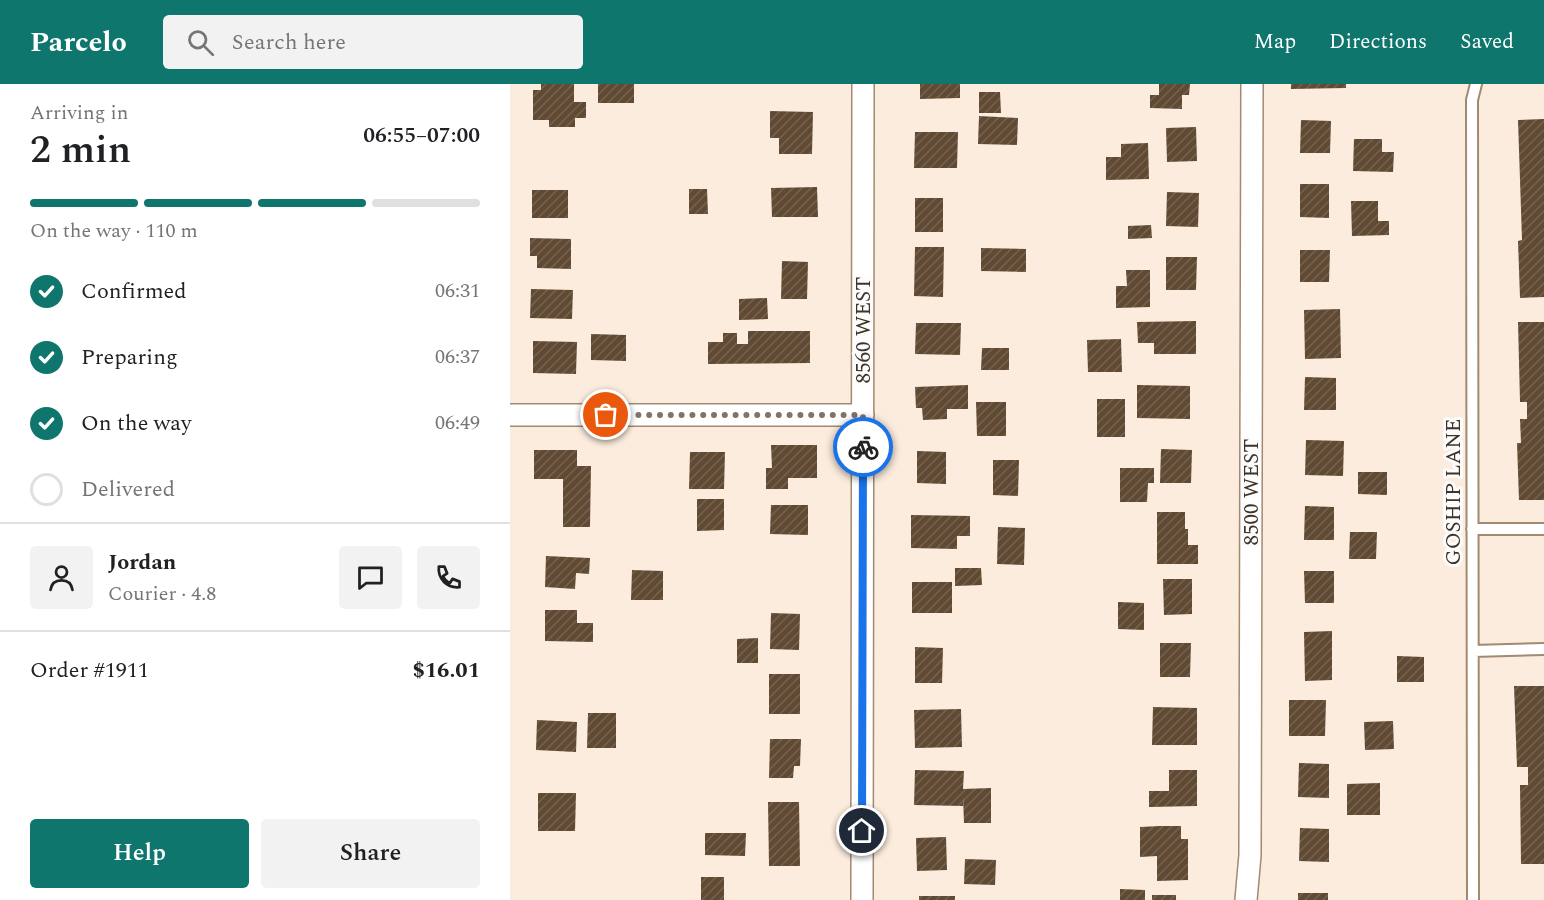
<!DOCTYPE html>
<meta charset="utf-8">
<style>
:root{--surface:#fff;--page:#f2f2f2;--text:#202124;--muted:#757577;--line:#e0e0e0;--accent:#0f766e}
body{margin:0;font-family:Spectral,serif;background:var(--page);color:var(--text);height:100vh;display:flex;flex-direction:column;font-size:22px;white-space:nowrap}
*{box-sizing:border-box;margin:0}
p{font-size:20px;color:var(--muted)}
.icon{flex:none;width:33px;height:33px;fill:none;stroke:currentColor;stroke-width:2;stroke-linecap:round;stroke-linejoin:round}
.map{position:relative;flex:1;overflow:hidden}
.panel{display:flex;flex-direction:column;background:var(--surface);width:510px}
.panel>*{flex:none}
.pin{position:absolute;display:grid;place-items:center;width:51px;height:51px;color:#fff;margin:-26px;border:3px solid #fff;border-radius:50%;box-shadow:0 2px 6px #0007}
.courier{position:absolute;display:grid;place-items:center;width:60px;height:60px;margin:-30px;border:4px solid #1a73e8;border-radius:50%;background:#fff;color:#222;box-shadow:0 2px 8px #0007}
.summary em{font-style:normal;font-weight:600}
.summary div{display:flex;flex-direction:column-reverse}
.summary{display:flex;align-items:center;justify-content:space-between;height:102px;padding:0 30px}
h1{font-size:39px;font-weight:600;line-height:45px}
.bar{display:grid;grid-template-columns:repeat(4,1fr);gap:9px 6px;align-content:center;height:72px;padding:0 30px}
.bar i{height:8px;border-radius:4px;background:var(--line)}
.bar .active{background:var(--accent)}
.bar p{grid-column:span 4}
.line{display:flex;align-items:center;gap:15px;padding:0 30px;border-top:2px solid var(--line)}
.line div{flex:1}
.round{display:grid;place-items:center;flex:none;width:63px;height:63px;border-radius:6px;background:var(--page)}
ol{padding:0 30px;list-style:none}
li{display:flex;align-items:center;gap:18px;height:66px}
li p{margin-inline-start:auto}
li .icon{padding:6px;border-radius:50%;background:var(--accent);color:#fff;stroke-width:4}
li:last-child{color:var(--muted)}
li i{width:33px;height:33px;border:3px solid var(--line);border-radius:50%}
.primary-button{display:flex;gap:12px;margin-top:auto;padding:12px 30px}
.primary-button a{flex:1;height:69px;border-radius:6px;background:var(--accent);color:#fff;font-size:24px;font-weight:600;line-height:69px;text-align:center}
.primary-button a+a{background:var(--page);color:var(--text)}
header{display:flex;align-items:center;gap:36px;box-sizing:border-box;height:84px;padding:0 30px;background:var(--accent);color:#fff}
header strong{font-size:28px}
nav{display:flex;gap:33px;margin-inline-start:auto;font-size:21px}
.search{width:420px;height:54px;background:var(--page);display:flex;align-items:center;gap:15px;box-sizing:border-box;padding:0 21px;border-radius:6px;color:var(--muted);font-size:22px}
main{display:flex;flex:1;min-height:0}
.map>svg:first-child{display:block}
.building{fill:url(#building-hatch)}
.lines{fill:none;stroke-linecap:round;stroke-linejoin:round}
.service-casing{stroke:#a28971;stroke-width:14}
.minor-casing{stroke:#a28971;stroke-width:24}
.service{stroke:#fff;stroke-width:10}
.minor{stroke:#fff;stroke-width:21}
.done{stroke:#807468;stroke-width:6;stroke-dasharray:0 10.8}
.route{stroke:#1a73e8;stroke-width:8}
.labels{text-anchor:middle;stroke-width:6;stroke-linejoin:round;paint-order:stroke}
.street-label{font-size:21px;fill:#3e3329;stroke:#fcfcfc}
</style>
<header>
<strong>Parcelo</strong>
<div class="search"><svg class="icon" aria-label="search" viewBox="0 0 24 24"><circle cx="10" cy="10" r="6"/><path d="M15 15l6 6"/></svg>Search here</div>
<nav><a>Map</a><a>Directions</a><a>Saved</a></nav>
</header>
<main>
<section class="panel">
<div class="summary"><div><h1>2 min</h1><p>Arriving in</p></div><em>06:55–07:00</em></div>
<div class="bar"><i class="active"></i><i class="active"></i><i class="active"></i><i></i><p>On the way · 110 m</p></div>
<ol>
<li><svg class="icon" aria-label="check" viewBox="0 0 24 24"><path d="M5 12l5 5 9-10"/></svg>Confirmed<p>06:31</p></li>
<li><svg class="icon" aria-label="check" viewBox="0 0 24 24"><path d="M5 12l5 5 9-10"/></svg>Preparing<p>06:37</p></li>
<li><svg class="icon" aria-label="check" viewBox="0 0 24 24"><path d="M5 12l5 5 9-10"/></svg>On the way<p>06:49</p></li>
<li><i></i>Delivered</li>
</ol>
<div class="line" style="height:108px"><a class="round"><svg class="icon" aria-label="person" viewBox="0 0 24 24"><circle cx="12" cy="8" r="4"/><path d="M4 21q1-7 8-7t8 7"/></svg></a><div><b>Jordan</b><p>Courier · 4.8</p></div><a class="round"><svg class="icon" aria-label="chat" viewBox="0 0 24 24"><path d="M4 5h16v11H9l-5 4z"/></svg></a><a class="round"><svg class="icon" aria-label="phone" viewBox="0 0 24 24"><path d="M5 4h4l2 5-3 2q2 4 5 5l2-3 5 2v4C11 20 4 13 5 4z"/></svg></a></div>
<div class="line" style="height:78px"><div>Order #1911</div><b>$16.01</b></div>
<div class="primary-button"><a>Help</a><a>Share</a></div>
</section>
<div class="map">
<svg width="1034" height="816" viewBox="0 0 1034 816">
<defs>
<pattern id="building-hatch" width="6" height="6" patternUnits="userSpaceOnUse" patternTransform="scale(1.5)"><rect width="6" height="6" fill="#614a34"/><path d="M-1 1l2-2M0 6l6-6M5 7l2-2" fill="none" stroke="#756250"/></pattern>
</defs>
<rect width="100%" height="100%" fill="#fcecdd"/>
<path class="building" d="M 31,0 L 64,0 L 64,18 L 76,18 L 76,34 L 65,34 L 65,43 L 39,43 L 39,36 L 23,36 L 23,6 L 31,6 Z
M 88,0 L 124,0 L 124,19 L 88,19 Z
M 410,0 L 450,0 L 450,14 L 410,15 Z
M 649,0 L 680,0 L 679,11 L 672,11 L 672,25 L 640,24 L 640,11 L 649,11 Z
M 781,0 L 836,0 L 836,4 L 781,5 Z
M 469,8 L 490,8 L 491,29 L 469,29 Z
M 260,27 L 303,28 L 302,70 L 269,70 L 269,54 L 260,54 Z
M 469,32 L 508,34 L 507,61 L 468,60 Z
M 1034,35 L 1034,213 L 1010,214 L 1008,157 L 1012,156 L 1008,36 Z
M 791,36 L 821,37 L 820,69 L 790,69 Z
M 686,43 L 687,77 L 657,78 L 656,44 Z
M 405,48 L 448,48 L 447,84 L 404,84 Z
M 844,55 L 872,55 L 872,68 L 884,68 L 883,88 L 843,87 Z
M 638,59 L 639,95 L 596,96 L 596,73 L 611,73 L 611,60 Z
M 790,100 L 819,100 L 819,134 L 790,133 Z
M 307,103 L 308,133 L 262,133 L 261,104 Z
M 179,105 L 197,105 L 198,130 L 179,130 Z
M 22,106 L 58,106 L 58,134 L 22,134 Z
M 657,108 L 689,109 L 688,143 L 656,142 Z
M 405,114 L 433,114 L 433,148 L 405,148 Z
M 841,117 L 868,117 L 868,137 L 879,137 L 879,151 L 842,152 Z
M 641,141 L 642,154 L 618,155 L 618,142 Z
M 20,154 L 61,155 L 61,185 L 27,184 L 27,172 L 20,172 Z
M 405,163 L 434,163 L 433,213 L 404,212 Z
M 471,164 L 516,165 L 516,188 L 471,187 Z
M 790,166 L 820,166 L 819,198 L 790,198 Z
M 656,173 L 687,173 L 686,206 L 656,206 Z
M 272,177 L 298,178 L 297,215 L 271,215 Z
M 616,186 L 640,186 L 640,223 L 606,224 L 606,202 L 617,202 Z
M 21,205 L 63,206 L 62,235 L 20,234 Z
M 257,214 L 258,235 L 229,236 L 229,215 Z
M 830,225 L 831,274 L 795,275 L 794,226 Z
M 686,237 L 686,270 L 644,270 L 644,259 L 628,259 L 627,238 Z
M 1008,238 L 1034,238 L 1034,416 L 1009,416 L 1007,359 L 1011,359 L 1010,335 L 1017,335 L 1017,318 L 1010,318 Z
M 406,239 L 451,239 L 450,271 L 405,270 Z
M 238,247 L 300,247 L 300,279 L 198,280 L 198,258 L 213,258 L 213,249 L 227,249 L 227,260 L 238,260 Z
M 81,250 L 116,251 L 116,277 L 81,276 Z
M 611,255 L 612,288 L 578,288 L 577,256 Z
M 23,257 L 67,258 L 66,290 L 23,289 Z
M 472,264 L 499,264 L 499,286 L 471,286 Z
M 795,293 L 826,294 L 826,326 L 794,326 Z
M 458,301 L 458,325 L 437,325 L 437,335 L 413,336 L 412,324 L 406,324 L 405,303 Z
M 627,301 L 680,302 L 680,335 L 627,334 Z
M 587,315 L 615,315 L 615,353 L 587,353 Z
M 466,318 L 496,318 L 496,352 L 467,352 Z
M 796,356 L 834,357 L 833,392 L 795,391 Z
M 261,361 L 307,361 L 307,394 L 278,394 L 278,405 L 256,405 L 256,384 L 262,384 Z
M 651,365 L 682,366 L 681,399 L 650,399 Z
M 24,366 L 67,366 L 67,382 L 81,382 L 80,443 L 53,443 L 53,395 L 24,395 Z
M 407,367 L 436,368 L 436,400 L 407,399 Z
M 180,368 L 215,368 L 214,405 L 179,405 Z
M 483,376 L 509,376 L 508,412 L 483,411 Z
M 610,384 L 644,384 L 644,399 L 638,399 L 637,418 L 610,418 Z
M 848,388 L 877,388 L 877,411 L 848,410 Z
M 187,415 L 214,415 L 214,446 L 187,447 Z
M 261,421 L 298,421 L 298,451 L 260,450 Z
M 795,422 L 824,423 L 824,456 L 794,456 Z
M 647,428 L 675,428 L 675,445 L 678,445 L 678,461 L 688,461 L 688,480 L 647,480 Z
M 401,431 L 460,432 L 460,452 L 447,452 L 447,465 L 401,464 Z
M 488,443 L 515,444 L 514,481 L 487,480 Z
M 840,448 L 867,448 L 866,475 L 839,475 Z
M 36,472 L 80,474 L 79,490 L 66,489 L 65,505 L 35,503 Z
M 445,484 L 471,484 L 472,501 L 445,502 Z
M 122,486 L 153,487 L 153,516 L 121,516 Z
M 794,487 L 824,487 L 824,519 L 795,519 Z
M 653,495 L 682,495 L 682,530 L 654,531 Z
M 402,498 L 442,498 L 442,529 L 402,529 Z
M 608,518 L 634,519 L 634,546 L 608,545 Z
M 35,526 L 67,526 L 67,539 L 83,539 L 83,558 L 35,557 Z
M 261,529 L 290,530 L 289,566 L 260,565 Z
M 822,547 L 822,596 L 795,597 L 794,548 Z
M 248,554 L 248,579 L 227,579 L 227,555 Z
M 650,559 L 681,559 L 680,593 L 650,593 Z
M 405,563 L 433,564 L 432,599 L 405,599 Z
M 887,572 L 914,573 L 914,598 L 887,598 Z
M 259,590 L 290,590 L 290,630 L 259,630 Z
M 1004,602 L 1034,602 L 1034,780 L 1011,780 L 1010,701 L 1018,701 L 1018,683 L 1007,683 Z
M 779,616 L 816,616 L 815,652 L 779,652 Z
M 643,623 L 687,624 L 687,661 L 642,661 Z
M 451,625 L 452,663 L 405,664 L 404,626 Z
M 78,629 L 106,629 L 106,664 L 77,664 Z
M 27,636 L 67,638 L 66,668 L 26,666 Z
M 883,637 L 884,665 L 855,666 L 854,638 Z
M 260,655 L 291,655 L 290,682 L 284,682 L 283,694 L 259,694 Z
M 789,679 L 819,680 L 819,714 L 788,713 Z
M 405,686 L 454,687 L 453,705 L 481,704 L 481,739 L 454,739 L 453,713 L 453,722 L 404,721 Z
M 659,686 L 687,686 L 687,722 L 639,723 L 639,707 L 659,707 Z
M 870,699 L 870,731 L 837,731 L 837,700 Z
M 28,709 L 66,709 L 65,747 L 28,747 Z
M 258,718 L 289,718 L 290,782 L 259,782 Z
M 650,742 L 671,742 L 671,755 L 678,755 L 678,796 L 647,797 L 647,772 L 630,773 L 630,743 Z
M 790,744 L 819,745 L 819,778 L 789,777 Z
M 195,749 L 236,749 L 235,772 L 195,771 Z
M 436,753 L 437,786 L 407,787 L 406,754 Z
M 455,775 L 486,776 L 485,801 L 454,800 Z
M 191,793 L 214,793 L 214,816 L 191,816 Z
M 610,805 L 635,806 L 635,816 L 610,816 Z
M 788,809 L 818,809 L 818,816 L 788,816 Z
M 642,811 L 666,811 L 666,816 L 642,816 Z
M 409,812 L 445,812 L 445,816 L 409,816 Z"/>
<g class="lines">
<defs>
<path id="service" d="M 962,445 L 1034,445
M 963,567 L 1034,565
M 963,816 L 962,16 L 966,0"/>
<path id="minor" d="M 0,331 L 353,331
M 352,816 L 353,0
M 736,816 L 740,771 L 742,0"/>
</defs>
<use href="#service" class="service-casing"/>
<use href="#minor" class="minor-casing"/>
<use href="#service" class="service"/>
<use href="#minor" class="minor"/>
</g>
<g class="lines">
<path class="done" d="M 96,331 L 353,331 L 353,363"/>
<path class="route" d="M 352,747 L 353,363"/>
</g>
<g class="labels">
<g class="street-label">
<text transform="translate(353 246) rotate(-90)" y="7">8560 WEST</text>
<text transform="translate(741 408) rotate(-90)" y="7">8500 WEST</text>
<text transform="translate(943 408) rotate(-90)" y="7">GOSHIP LANE</text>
</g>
</g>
</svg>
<div class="pin" style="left:96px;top:331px;background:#ea580c"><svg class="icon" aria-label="bag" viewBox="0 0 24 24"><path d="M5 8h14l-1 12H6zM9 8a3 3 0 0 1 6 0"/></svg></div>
<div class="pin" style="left:352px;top:747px;background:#1f2937"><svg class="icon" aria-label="home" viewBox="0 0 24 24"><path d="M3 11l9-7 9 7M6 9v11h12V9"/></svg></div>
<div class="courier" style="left:353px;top:363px"><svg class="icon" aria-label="bike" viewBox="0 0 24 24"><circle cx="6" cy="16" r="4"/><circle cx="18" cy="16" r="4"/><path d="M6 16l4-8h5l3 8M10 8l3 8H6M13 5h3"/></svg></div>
</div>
</main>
